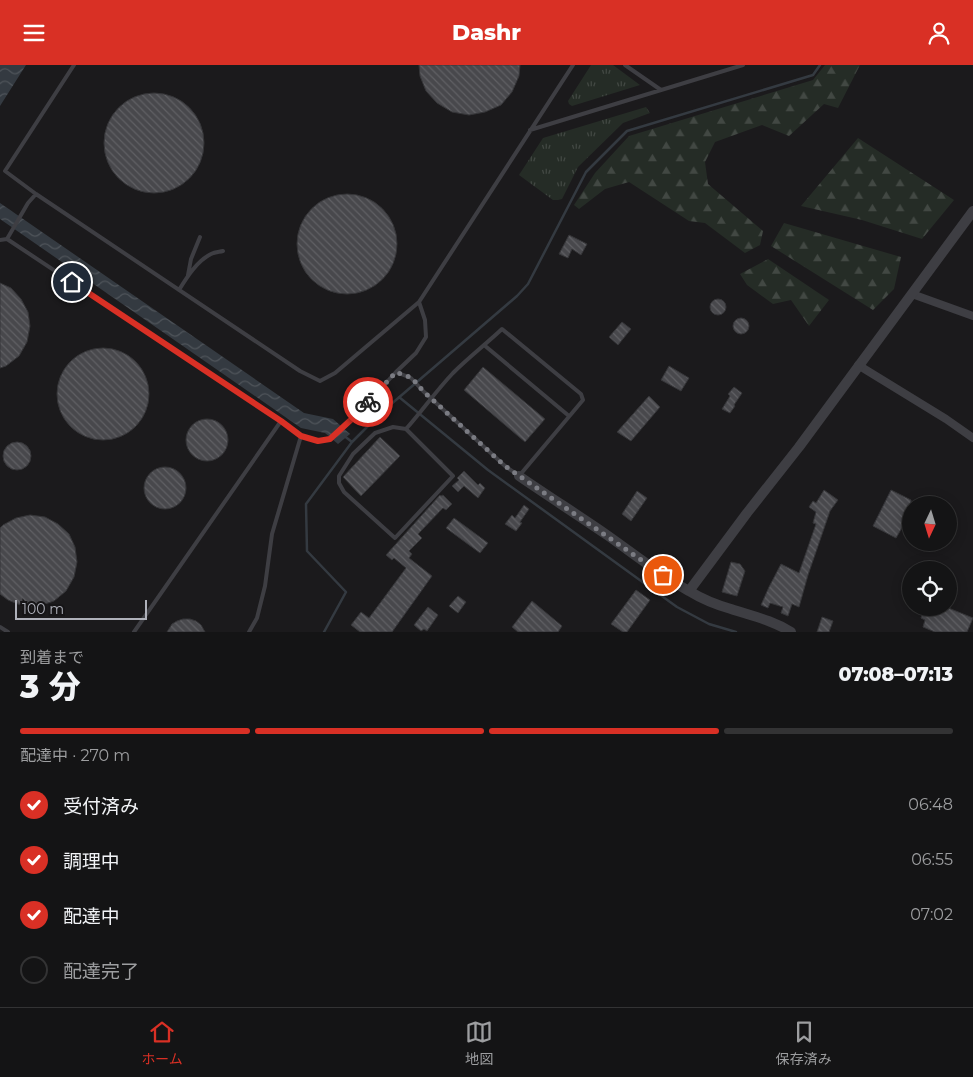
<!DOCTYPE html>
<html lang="ja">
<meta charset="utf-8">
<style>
:root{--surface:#141415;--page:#1d1d1e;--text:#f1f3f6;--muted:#9d9ea0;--line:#333334;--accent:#d93025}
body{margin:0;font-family:Montserrat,"Noto Sans JP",sans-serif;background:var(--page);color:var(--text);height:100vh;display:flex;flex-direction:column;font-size:19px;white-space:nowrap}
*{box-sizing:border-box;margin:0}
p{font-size:16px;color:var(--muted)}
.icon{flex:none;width:28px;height:28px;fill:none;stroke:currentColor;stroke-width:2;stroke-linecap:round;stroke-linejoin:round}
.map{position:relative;height:567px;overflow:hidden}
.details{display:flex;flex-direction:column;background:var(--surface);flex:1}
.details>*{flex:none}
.needle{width:32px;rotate:184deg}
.fabs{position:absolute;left:902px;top:431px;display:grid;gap:10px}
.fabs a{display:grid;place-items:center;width:55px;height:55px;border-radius:50%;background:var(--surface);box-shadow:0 2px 12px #0003,0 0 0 1px var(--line);font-size:25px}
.scale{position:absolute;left:15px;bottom:12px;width:132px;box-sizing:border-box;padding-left:5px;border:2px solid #afb1ba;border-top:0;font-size:14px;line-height:18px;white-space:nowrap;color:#afb1ba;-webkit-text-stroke:4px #161517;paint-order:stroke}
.pin{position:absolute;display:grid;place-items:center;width:42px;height:42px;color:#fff;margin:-21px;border:2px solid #fff;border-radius:50%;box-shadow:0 1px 5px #0007}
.courier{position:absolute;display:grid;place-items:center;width:50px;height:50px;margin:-25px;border:4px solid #d93025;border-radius:50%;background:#fff;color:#222;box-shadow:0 1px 6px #0007}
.head em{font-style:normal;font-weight:800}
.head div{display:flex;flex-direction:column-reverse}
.head{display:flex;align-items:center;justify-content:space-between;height:85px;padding:0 20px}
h1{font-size:32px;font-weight:800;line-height:38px}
.bar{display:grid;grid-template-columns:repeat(4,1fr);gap:8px 5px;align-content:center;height:60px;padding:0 20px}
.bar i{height:6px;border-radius:4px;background:var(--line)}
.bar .active{background:var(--accent)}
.bar p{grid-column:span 4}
ol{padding:0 20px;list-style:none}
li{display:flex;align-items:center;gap:15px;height:55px}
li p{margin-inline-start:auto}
li .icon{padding:5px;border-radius:50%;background:var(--accent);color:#fff;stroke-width:4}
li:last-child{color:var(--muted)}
li i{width:28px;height:28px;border:2px solid var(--line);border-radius:50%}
header{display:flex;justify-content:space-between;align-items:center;height:65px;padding:0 20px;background:var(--accent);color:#fff;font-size:22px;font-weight:800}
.tab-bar{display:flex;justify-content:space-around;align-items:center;height:70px;border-top:1px solid var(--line);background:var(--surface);font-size:14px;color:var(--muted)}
.tab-bar a{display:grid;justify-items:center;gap:2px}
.tab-bar .active{color:var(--accent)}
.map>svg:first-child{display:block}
.grass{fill:url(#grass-tufts)}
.forest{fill:url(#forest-firs)}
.water{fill:url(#water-waves)}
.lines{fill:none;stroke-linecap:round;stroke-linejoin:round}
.stream{stroke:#343a41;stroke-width:2.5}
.building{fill:url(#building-back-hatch);stroke:#353538}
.service{stroke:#3e3e43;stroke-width:4}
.minor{stroke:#3e3e43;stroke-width:8}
.tertiary{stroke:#3e3e43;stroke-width:10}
.done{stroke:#7b7c83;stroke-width:5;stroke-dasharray:0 9}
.route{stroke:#d93025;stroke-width:6}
</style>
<header><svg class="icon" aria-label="menu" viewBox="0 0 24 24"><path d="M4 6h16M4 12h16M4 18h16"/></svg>Dashr<svg class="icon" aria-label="person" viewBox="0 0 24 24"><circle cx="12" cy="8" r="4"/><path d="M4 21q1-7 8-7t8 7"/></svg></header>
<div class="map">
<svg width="973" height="567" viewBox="0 0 973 567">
<defs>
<pattern id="grass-tufts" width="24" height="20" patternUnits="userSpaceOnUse" patternTransform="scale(1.25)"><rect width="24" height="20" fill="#252c26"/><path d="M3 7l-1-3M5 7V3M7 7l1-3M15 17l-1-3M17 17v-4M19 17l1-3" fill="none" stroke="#424843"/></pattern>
<pattern id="forest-firs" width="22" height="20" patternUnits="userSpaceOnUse" patternTransform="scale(1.25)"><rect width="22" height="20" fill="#252c26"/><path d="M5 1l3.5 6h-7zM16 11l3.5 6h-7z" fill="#424843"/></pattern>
<pattern id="water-waves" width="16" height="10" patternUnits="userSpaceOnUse" patternTransform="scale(1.25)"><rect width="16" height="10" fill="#343a41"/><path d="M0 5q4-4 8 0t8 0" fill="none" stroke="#4f545a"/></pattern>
<pattern id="building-back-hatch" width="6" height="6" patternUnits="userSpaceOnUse" patternTransform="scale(1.25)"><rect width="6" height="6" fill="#48484c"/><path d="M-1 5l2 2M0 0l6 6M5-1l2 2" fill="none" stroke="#606064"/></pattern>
</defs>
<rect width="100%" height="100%" fill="#1b1a1c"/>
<path class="grass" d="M 591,0 L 613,0 L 640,20 L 572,41 L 569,39 L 568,36 Z
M 646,42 L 650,48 L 623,58 L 578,102 L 562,134 L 558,135 L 553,135 L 519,110 L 543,73 Z"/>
<path class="forest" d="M 825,0 L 860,0 L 838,43 L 824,39 L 789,71 L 762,60 L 715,77 L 705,97 L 708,119 L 763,166 L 760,180 L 745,188 L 705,158 L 689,156 L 629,117 L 605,124 L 579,144 L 574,140 L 595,108 L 629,71 L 813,15 Z
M 858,73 L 954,135 L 922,174 L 862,155 L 801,141 Z
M 784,158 L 901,192 L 894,224 L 873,245 L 771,181 Z
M 768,194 L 829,235 L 809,261 L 791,235 L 773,239 L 747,220 L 740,209 Z"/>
<path class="water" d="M 0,0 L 26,0 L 0,41 Z
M 0,138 L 304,348 L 333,354 L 350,369 L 338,379 L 325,368 L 301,363 L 0,154 Z"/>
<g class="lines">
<path class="stream" d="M 399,332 L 488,405 L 677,542 L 709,559 L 736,567
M 343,370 L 352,377
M 324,567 L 346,527 L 307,486 L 306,439 L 352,377 L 382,347 L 517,231 L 528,219 L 586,107 L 627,66 L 813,10 L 820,0"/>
</g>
<path class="building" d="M 419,0 L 520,0 L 519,11 L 512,27 L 501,40 L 485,47 L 469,50 L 452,47 L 437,38 L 426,26 L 420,11 Z
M104 78a50 50 0 1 1 100 0a50 50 0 1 1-100 0Z
M297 179a50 50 0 1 1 100 0a50 50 0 1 1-100 0Z
M 569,170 L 587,179 L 581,190 L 572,184 L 568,193 L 559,189 Z
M 0,218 L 11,223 L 21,234 L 28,247 L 30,261 L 27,277 L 19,291 L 6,301 L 0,303 Z
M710 242a8 8 0 1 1 16 0a8 8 0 1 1-16 0Z
M733 261a8 8 0 1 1 16 0a8 8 0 1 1-16 0Z
M 622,257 L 631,264 L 618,280 L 609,272 Z
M57 329a46 46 0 1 1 92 0a46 46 0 1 1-92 0Z
M 669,301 L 689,313 L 681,326 L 661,315 Z
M 483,302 L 545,354 L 525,377 L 464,325 Z
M 734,322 L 742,328 L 734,340 L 735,341 L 730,348 L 722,344 L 730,331 L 728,329 Z
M 649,331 L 660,342 L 631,376 L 617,367 Z
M186 375a21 21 0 1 1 42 0a21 21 0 1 1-42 0Z
M 380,372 L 400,391 L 361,431 L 343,412 Z
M3 391a14 14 0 1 1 28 0a14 14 0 1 1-28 0Z
M144 423a21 21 0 1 1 42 0a21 21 0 1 1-42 0Z
M 464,406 L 478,420 L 480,418 L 485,423 L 478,433 L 464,421 L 458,427 L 452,421 L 459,415 L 457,413 Z
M 824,425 L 838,435 L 830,446 L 808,510 L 799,542 L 792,539 L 788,551 L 781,548 L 783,542 L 770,538 L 768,543 L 761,540 L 769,522 L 781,499 L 799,508 L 816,459 L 813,458 L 816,447 L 809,442 L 813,436 L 816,438 Z
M 891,425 L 911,435 L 911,465 L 903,461 L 896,473 L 873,461 Z
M 637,426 L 647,433 L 631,456 L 622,449 Z
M 440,430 L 441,431 L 443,430 L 452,439 L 446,445 L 443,443 L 418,469 L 422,473 L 409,486 L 412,489 L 409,493 L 432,511 L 392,567 L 360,567 L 351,560 L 361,547 L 369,553 L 406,503 L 394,493 L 392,495 L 386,490 Z
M 524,440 L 529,444 L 520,457 L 522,458 L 516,466 L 505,459 L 512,450 L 515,453 Z
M 30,450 L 45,452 L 58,459 L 69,469 L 75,482 L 77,497 L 74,512 L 66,526 L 54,536 L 39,541 L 23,541 L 8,535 L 0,529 L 0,463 L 3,460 L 16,453 Z
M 454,453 L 488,478 L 480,488 L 446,463 Z
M 731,497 L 740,499 L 745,506 L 737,531 L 722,527 Z
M 636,525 L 650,535 L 627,567 L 623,567 L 611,559 Z
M 458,531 L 466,537 L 458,548 L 449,541 Z
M 532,536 L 562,561 L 558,567 L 518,567 L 512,562 Z
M 428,542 L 438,550 L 427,566 L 424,564 L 421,566 L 414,560 Z
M 925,542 L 946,542 L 973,553 L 967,567 L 935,567 L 923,562 L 925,555 L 921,553 Z
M 822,552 L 833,556 L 829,567 L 817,567 Z
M 183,554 L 190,554 L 196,556 L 201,560 L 205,567 L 167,567 L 172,559 L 177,556 Z"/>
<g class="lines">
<path class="service" d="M 74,0 L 5,106 L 36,129 L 300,306 L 320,316 L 335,308 L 419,237 L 573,0
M 625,0 L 661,25
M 530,65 L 743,0
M 7,174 L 28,138 L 36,129
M 0,175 L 7,174 L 281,356 L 301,371 L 318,376 L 330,374 L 354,353 L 396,307 L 416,288 L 426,272 L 425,255 L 419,237
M 188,210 L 191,194 L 200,172
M 179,225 C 187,212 197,196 211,189 C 215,187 219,187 223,186
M 484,280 L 569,351
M 396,307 L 411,313 L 423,326 L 505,401 L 519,411 L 583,335 L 581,329 L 502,264 C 486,279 468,293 453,308 C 436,326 422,346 406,364
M 393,362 L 406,364 L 453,411 L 395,473 L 344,427 L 339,418 L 339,411 L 353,389 L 375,368 Z
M 0,562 L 8,567
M 134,567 L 281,356
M 249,567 L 257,553 L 265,521 L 272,469 L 301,371"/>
<path class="minor" d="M 912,229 L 973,251
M 858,300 L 946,354 L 973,373"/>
<path class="tertiary" d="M 519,411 C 548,431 578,450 607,470 C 634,489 660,510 689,526 C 702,534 717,540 731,544 C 752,551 772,555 791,567
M 689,526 L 747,448 L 799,382 L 973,146"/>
</g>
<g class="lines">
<path class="done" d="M 368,337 L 396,307 L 412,313 L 423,326 L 505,401 L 663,510"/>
<path class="route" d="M 72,217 L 281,356 L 301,371 L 318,376 L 330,374 L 354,352 L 368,337"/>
</g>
</svg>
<div class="fabs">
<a><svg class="needle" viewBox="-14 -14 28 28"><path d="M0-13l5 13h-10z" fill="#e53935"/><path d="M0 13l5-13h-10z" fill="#9d9ea0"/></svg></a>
<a><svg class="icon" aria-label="locate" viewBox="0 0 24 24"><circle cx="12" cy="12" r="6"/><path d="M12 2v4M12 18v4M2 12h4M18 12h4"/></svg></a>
</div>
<div class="scale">100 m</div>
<div class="pin" style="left:663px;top:510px;background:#ea580c"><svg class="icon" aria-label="bag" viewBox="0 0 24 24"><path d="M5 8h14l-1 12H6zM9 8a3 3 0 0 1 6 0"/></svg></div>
<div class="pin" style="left:72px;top:217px;background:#1f2937"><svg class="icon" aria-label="home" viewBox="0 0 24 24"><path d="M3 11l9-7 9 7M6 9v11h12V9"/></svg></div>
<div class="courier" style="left:368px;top:337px"><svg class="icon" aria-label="bike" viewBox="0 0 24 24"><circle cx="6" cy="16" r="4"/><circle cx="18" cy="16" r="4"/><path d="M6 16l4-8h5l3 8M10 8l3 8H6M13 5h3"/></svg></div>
</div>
<section class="details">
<div class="head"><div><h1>3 分</h1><p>到着まで</p></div><em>07:08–07:13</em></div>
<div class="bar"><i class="active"></i><i class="active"></i><i class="active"></i><i></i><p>配達中 · 270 m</p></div>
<ol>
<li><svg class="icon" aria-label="check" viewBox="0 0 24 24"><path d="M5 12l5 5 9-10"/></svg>受付済み<p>06:48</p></li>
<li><svg class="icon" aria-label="check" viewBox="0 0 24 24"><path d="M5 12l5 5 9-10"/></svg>調理中<p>06:55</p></li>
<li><svg class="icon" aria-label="check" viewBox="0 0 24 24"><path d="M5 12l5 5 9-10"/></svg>配達中<p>07:02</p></li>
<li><i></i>配達完了</li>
</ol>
</section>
<nav class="tab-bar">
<a class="active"><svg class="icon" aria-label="home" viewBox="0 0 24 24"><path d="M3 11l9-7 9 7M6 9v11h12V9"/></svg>ホーム</a>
<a><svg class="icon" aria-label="map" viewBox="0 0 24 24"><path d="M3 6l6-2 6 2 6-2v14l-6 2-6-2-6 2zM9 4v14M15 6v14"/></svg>地図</a>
<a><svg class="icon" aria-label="saved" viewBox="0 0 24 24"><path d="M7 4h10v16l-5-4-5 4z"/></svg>保存済み</a>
</nav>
